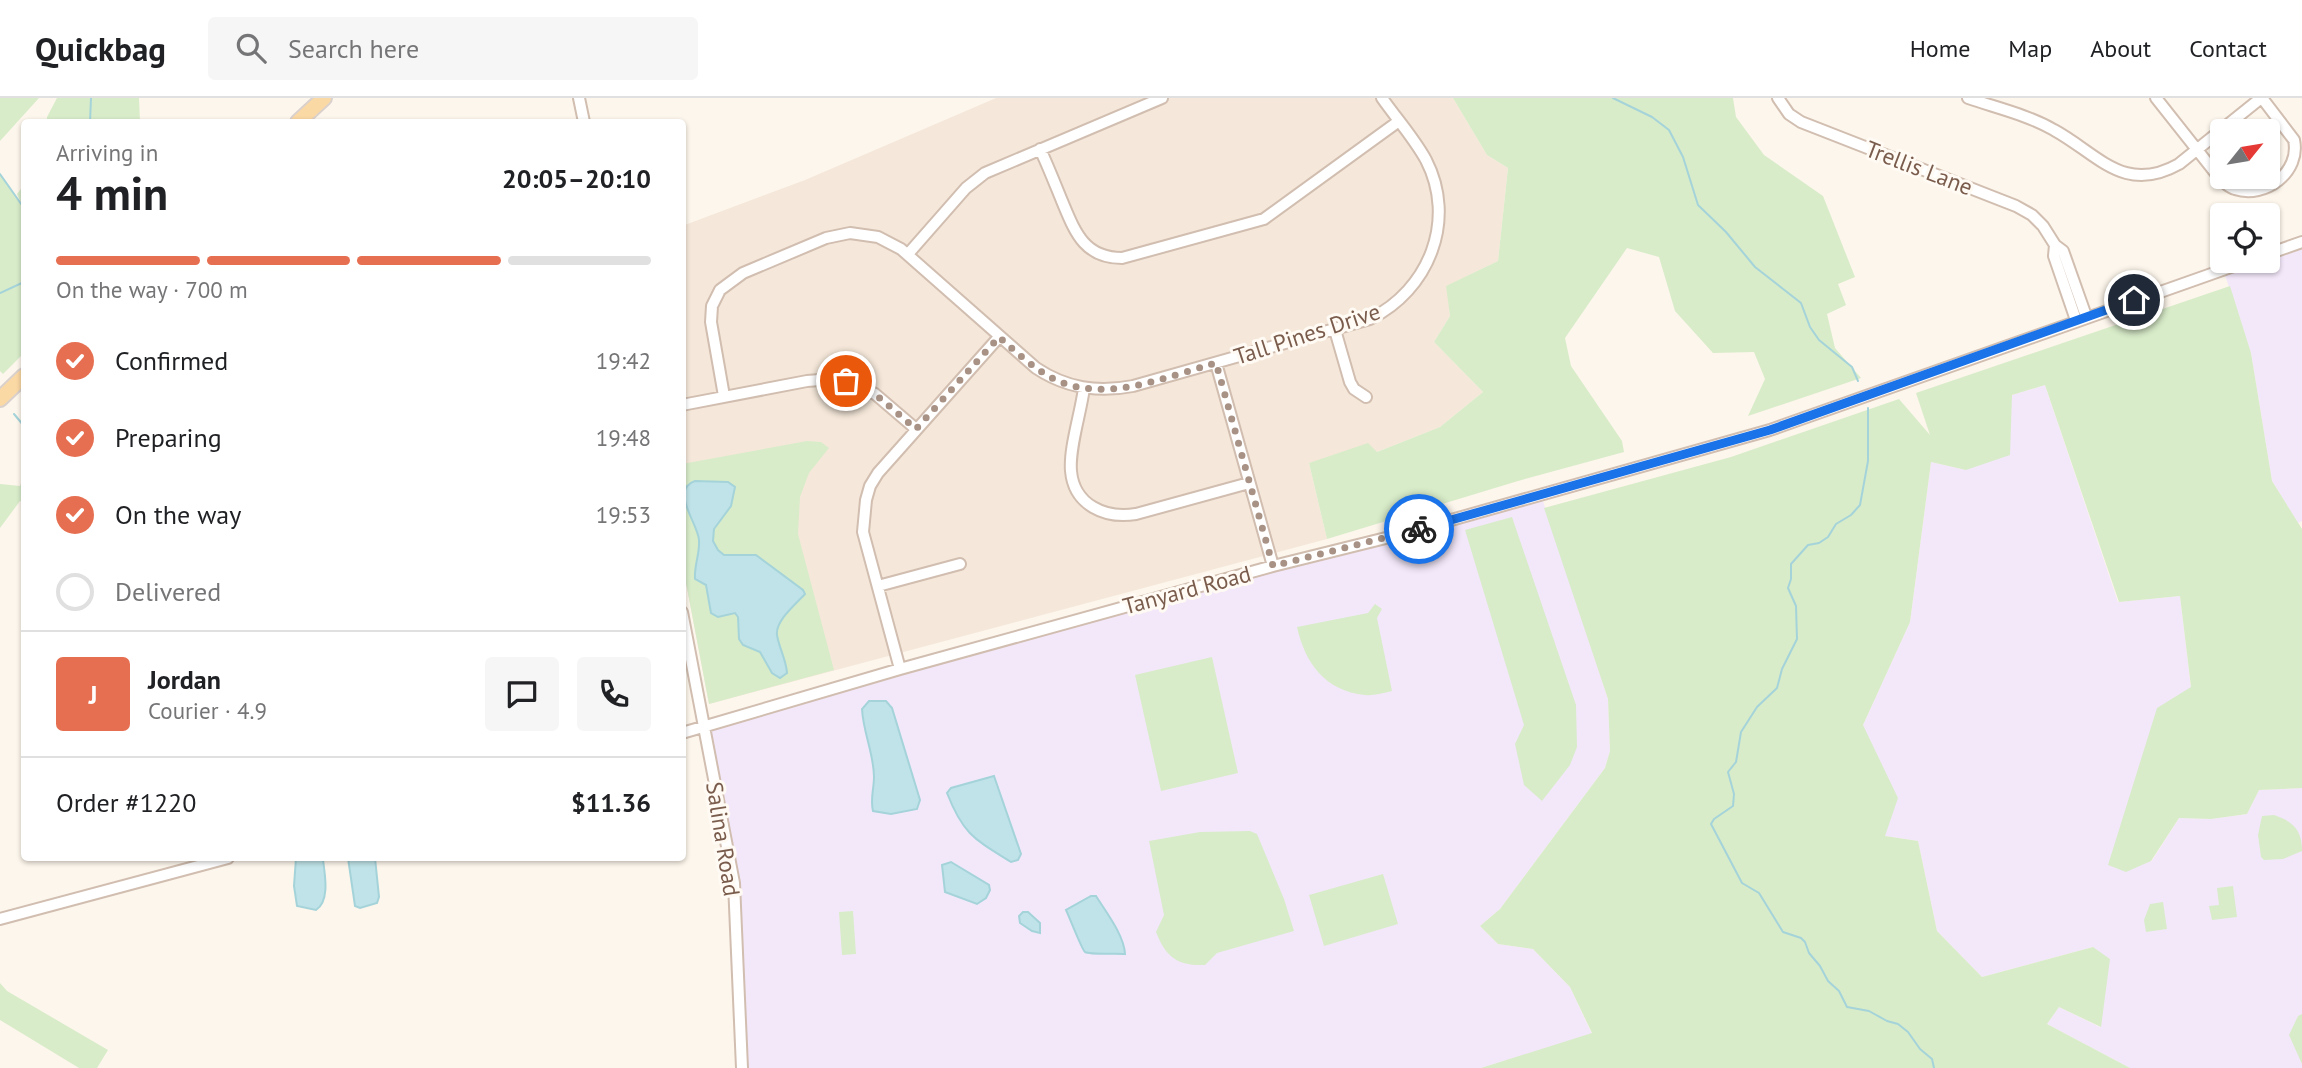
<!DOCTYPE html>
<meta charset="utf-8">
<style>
:root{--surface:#fff;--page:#f6f6f6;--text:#202124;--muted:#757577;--line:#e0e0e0;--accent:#e76f51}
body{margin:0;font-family:"PT Sans",sans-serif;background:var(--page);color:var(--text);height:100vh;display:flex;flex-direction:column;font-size:26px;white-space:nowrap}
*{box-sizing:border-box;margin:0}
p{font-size:23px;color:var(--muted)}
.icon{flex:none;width:38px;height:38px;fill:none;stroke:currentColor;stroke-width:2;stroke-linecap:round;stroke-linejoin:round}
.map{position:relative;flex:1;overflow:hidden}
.sheet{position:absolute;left:21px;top:21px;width:665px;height:742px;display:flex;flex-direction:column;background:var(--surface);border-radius:7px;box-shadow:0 2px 5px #0004}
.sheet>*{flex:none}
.needle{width:46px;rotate:60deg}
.buttons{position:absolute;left:2210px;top:21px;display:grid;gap:14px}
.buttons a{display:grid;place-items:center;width:70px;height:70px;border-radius:7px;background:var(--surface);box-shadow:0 2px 5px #0004;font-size:35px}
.pin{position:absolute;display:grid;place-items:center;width:60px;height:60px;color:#fff;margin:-30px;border:4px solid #fff;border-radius:50%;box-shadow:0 2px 7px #0007}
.courier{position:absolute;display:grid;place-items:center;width:70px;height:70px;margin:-35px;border:5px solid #1a73e8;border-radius:50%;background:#fff;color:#222;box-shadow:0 2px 9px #0007}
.headline em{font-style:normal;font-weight:700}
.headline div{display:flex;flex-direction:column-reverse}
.headline{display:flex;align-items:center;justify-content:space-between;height:119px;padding:0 35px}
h1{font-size:46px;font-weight:700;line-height:52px}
.bar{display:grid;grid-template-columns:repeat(4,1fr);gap:10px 7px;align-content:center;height:84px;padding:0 35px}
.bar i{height:9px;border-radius:5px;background:var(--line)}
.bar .selected{background:var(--accent)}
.bar p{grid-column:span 4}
.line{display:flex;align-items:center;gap:18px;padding:0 35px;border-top:2px solid var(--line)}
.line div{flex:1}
.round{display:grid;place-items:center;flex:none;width:74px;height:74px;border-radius:7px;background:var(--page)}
ol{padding:0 35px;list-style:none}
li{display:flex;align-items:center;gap:21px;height:77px}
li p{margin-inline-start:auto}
li .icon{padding:7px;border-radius:50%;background:var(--accent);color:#fff;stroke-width:4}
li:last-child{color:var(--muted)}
li i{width:38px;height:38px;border:4px solid var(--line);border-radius:50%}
header{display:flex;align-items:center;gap:42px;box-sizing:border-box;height:98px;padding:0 35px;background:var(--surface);border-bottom:2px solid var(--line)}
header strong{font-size:33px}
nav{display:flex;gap:38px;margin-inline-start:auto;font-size:24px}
.search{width:490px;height:63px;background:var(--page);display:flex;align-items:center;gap:18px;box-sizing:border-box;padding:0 24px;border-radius:7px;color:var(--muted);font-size:26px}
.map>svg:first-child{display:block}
.residential{fill:#f5e8da}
.education{fill:#f3e8fa}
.green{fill:#d8ecc9}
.water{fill:#bfe3e8;stroke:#a5d3da;stroke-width:2}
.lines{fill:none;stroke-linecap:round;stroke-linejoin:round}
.stream{stroke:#a5d3da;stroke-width:2}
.minor-casing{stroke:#d1beb0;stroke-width:14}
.major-casing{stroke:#dad1cd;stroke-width:18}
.minor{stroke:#fff;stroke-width:10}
.major{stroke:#fbd9a5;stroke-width:14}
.done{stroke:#a89285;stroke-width:7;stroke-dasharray:0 12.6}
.route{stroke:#1a73e8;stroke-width:9}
.labels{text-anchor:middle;stroke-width:6;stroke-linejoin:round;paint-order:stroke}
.street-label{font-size:23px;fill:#7a5c4d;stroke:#fffaf3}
</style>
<header>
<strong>Quickbag</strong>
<div class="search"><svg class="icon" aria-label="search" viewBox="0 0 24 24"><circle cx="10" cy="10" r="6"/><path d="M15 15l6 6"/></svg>Search here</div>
<nav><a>Home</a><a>Map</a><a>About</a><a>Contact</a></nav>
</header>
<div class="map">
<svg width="2302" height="970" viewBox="0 0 2302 970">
<rect width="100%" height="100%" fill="#fdf6ec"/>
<path class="residential" d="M 996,0 L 1453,0 L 1487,57 L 1508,70 L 1498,163 L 1447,188 L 1450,218 L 1434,244 L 1483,294 L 1440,329 L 1377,354 L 1309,365 L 1327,441 L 709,606 L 683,469 L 682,128 L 805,82 Z"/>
<path class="education" d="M 2302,151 L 2302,423 L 2298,425 L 2272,383 L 2251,255 L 2225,177 Z
M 2045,287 L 2118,504 L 2180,498 L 2191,590 L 2151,764 L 2179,720 L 2211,721 L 2247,716 L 2259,692 L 2302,690 L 2302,970 L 2130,970 L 2047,926 L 2059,909 L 2100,929 L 2093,849 L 1982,879 L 1937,833 L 1918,743 L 1885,738 L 1863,627 L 1910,524 L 1931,364 L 1966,372 L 2012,297 Z
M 1541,397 L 1608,601 L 1610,653 L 1605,670 L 1500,811 L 1480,828 L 1498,846 L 1533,851 L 1570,889 L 1592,936 L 1481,970 L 742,970 L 734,785 L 704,628 Z"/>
<path class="green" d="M 0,0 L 39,0 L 0,43 Z
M 57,0 L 139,0 L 140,24 L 47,24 L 47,19 Z
M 1453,0 L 1733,0 L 1736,19 L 1764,57 L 1823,98 L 1855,179 L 1838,186 L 1846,207 L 1827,216 L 1835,250 L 1861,280 L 1748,318 L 1765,281 L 1754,254 L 1713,255 L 1675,213 L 1659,159 L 1627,150 L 1565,240 L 1571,268 L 1622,343 L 1624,354 L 1518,383 L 1327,441 L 1309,365 L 1368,345 L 1377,354 L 1440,329 L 1483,294 L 1434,244 L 1450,218 L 1446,188 L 1498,163 L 1508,70 L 1487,57 Z
M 0,76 L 21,105 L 17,96 L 24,87 L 24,255 L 3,276 L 0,273 Z
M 2230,188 L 2251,255 L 2272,383 L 2302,431 L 2302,690 L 2259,692 L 2247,716 L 2211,721 L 2179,720 L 2151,763 L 2126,774 L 2108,767 L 2157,610 L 2191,589 L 2180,498 L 2119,504 L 2045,287 L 2012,297 L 2010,357 L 1966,372 L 1931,364 L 1910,524 L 1863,627 L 1898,700 L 1885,738 L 1918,743 L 1937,833 L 1982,879 L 2093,849 L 2110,861 L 2101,929 L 2059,909 L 2047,926 L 2130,970 L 1481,970 L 1592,935 L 1570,889 L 1533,851 L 1498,846 L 1480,828 L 1500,811 L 1605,670 L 1610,653 L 1608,601 L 1544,410 L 1731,359 L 1899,301 L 1930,337 L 1916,295 Z
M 807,343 L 821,344 L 829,350 L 809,375 L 800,399 L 798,436 L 834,572 L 709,606 L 683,469 L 682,366 Z
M 24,377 L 24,405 L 20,403 L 0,430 L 0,386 L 20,388 Z
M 1512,419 L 1576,607 L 1577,649 L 1570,667 L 1542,703 L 1524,687 L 1515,646 L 1524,627 L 1465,432 Z
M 1375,506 L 1382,511 L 1377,520 L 1392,593 C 1383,595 1373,598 1365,597 C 1325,593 1305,565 1297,529 L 1368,515 Z
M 1212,559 L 1238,675 L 1161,693 L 1135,577 Z
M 2274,717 C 2294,724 2302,732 2302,753 L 2283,761 L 2264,762 L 2261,759 L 2258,737 L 2262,718 Z
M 1250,733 L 1257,736 L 1284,801 L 1294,833 L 1217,855 L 1205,867 C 1177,868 1166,859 1156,834 L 1164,817 L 1149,743 L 1200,734 Z
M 1383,776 L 1398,826 L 1324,848 L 1309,797 Z
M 2233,788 L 2237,819 L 2212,822 L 2209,808 L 2219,807 L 2217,790 Z
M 2163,804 L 2167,831 L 2146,834 L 2144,822 L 2150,806 Z
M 853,813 L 856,856 L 842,857 L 839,814 Z
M 0,885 L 7,893 L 108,952 L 97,970 L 79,970 L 0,922 Z
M 2302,916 L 2302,966 L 2289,937 L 2298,918 Z"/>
<path class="water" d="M 695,383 L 728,384 L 735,389 L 731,408 L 714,431 L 713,443 L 718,452 L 724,457 L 756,457 L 803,492 L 805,496 C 796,506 775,523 777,537 C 779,550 786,561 787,575 L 780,580 L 772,575 L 760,554 L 743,547 L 739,541 L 738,519 L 735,515 L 718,519 L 711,515 L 706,487 L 695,481 C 694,467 700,456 699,442 C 698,425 669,392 695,383 Z
M 869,603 L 886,603 L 892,610 L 920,702 L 917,711 L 891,716 L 873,713 C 870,701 874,691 874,679 C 874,656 863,634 862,611 Z
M 994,678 L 1021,756 L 1018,762 L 1011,764 C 974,741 963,736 947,695 L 951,690 Z
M 296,760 L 322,760 L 323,762 C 325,777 330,803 316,812 L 297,808 L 294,788 Z
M 348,760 L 375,760 L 379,799 L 377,805 L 360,810 L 355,808 Z
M 951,764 L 989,787 L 990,792 L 986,800 L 977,806 L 945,794 L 942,767 Z
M 1091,798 L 1096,798 C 1106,814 1124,837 1125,856 C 1117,855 1091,857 1085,854 C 1082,852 1069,818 1066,812 Z
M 1023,814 L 1028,814 L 1040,825 L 1040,835 L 1032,833 L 1020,825 L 1019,818 Z"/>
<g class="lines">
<path class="stream" d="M 1613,0 L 1652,19 L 1669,32 L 1683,59 L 1698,107 L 1726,134 L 1755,169 L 1801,205 L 1810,229 L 1819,242 L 1852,269 L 1858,283
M 90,24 L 91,0
M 0,76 L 24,110
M 0,195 L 24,184
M 1868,310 L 1868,363 L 1860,407 L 1851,417 L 1836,426 L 1828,439 L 1819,445 L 1808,447 L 1791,466 L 1791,481 L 1788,490 L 1796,508 L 1797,541 L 1782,571 L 1777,590 L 1757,609 L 1741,634 L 1736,664 L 1728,674 L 1734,696 L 1733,708 L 1714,721 L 1711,726 L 1742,785 L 1759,795 L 1783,834 L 1801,840 L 1805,844 L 1809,855 L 1820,868 L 1828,883 L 1839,893 L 1847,909 L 1869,913 L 1887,923 L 1898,926 L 1908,934 L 1920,951 L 1932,961 L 1934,970
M 14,316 L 24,328"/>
<defs>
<path id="minor" d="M 579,0 L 584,24
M 1778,0 L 1789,16 L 1801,24 L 2016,108 L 2032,117 L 2043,128 L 2055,147 L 2063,153 L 2086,218
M 1968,0 C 1997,10 2028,17 2054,32 C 2098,56 2124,97 2179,66 L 2261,0
M 2156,0 L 2221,82 C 2226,86 2230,90 2235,91 C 2265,101 2301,74 2294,42 L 2262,0
M 1040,51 C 1048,68 1055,86 1062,103 C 1075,134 1084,160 1122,160 L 1264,121 L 1399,23
M 2055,147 L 2054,158 L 2076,222
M 908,156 L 966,90 L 985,75 L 1162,0
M 2268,156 L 2302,144
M 1335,232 L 1350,284 L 1354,291 L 1366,299
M 1216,265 L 1273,468
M 1084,290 C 1081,314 1069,350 1071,373 C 1074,407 1105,421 1136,416 L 1249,385
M 724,298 L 711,224 L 712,208 L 720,192 L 743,175 L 826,140 L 850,135 L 878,139 L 901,151 L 1036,270 C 1066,290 1097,295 1133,288 L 1370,221 C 1429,192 1457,122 1426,62 C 1414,40 1396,20 1382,0
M 682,307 L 807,283 L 833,281 L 854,285 L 875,296 L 916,331
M 878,488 L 960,466
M 682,514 L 734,785 L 742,970
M 900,571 L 863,434 L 866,402 L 870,388 L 878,375 L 999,239
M 682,635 L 900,571 L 1273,468 L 1398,437 L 1770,332 L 2248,163
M 0,821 L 228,760"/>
<path id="major" d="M 298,24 L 324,0
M 0,301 L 24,278"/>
</defs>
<use href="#minor" class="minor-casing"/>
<use href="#major" class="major-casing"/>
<use href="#minor" class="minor"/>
<use href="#major" class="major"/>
</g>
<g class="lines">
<path class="done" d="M 846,283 L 875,296 L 916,331 L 999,239 C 1016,254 1034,271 1054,281 C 1105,306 1165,279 1216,265 L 1273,468 L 1419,431"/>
<path class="route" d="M 1419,431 L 1770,332 L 2134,202"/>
</g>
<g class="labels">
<g class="street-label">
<text transform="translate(1919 70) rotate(21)" y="8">Trellis Lane</text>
<text transform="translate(1307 236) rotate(-18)" y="8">Tall Pines Drive</text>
<text transform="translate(1187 492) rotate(-15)" y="8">Tanyard Road</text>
<text transform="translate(723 741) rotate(81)" y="8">Salina Road</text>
</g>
</g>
</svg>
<div class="buttons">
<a><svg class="needle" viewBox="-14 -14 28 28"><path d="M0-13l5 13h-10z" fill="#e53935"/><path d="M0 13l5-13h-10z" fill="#757577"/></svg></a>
<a><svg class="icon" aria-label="locate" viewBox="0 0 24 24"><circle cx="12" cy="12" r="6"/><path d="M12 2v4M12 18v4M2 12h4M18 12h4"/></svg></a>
</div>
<div class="pin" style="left:846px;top:283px;background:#ea580c"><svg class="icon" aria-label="bag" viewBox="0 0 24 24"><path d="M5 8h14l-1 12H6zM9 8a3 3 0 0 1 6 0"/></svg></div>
<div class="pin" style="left:2134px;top:202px;background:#1f2937"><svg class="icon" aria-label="home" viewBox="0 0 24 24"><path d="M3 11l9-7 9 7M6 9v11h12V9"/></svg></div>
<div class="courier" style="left:1419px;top:431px"><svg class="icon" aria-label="bike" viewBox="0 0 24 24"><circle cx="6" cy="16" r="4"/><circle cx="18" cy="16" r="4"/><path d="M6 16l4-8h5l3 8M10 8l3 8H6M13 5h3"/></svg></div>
<section class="sheet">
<div class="headline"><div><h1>4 min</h1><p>Arriving in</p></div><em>20:05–20:10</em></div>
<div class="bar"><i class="selected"></i><i class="selected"></i><i class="selected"></i><i></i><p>On the way · 700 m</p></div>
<ol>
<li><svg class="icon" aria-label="check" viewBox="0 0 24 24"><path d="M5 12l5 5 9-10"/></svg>Confirmed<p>19:42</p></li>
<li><svg class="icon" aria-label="check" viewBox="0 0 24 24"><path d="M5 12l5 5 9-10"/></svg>Preparing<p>19:48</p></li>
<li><svg class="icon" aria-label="check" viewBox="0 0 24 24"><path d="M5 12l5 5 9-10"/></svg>On the way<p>19:53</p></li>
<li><i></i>Delivered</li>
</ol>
<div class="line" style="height:126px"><b class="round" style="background:var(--accent);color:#fff">J</b><div><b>Jordan</b><p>Courier · 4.9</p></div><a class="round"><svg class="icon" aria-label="chat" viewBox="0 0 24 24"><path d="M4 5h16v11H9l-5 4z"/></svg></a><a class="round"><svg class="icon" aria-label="phone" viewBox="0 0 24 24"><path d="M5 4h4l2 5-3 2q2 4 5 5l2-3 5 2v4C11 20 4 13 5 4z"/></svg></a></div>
<div class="line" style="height:91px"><div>Order #1220</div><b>$11.36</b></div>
</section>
</div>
